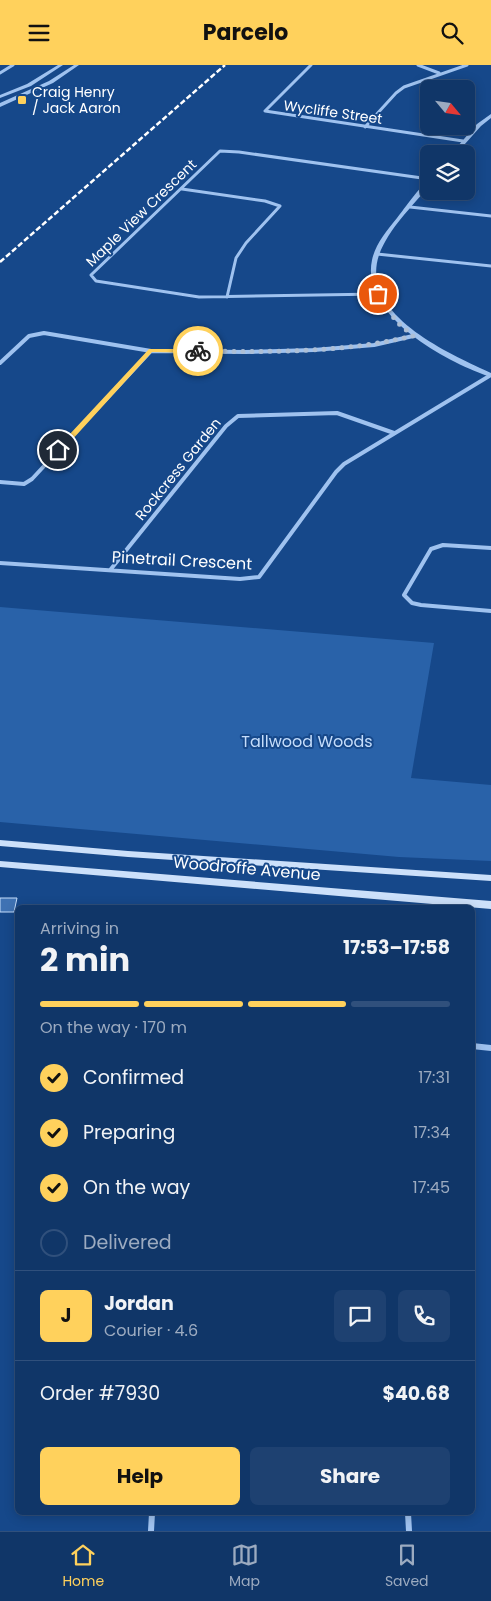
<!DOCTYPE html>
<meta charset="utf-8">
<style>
:root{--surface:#103668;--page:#1e4171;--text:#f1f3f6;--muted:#9cabc0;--line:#30507c;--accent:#ffd15c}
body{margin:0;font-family:Poppins,sans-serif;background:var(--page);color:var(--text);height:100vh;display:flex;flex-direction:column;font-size:19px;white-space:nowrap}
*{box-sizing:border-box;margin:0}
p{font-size:16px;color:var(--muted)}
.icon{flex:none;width:28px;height:28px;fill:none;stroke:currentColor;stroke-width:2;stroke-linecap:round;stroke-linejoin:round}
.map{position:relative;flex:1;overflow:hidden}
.drawer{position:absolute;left:15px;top:840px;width:460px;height:610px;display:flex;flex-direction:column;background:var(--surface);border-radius:8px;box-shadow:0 2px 12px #0003,0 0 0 1px var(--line)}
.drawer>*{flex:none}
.needle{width:32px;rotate:119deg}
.buttons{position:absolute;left:420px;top:15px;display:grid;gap:10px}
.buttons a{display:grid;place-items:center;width:55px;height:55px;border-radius:8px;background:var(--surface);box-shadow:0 2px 12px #0003,0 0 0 1px var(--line);font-size:25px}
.pin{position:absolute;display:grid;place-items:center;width:42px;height:42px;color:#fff;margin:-21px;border:2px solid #fff;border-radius:50%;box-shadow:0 1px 5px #0007}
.courier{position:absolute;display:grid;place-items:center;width:50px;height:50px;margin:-25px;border:4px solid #ffd15c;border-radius:50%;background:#fff;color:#222;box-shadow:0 1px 6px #0007}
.overview em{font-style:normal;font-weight:700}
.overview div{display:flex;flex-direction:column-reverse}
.overview{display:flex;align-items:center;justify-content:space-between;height:85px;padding:0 25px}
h1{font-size:32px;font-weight:700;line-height:38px}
.bar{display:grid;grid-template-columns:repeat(4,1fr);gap:8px 5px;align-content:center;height:60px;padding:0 25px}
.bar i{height:6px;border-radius:4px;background:var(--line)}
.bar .selected{background:var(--accent)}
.bar p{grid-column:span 4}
.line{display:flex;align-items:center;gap:12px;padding:0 25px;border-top:1px solid var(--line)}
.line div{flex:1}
.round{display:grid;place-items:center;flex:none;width:52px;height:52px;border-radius:8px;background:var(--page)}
ol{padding:0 25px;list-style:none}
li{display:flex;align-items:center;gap:15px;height:55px}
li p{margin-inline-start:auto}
li .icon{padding:5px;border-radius:50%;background:var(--accent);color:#111;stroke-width:4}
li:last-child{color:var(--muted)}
li i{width:28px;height:28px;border:2px solid var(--line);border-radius:50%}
.action{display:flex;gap:10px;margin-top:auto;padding:10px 25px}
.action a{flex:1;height:58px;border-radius:8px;background:var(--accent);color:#111;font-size:20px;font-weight:700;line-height:58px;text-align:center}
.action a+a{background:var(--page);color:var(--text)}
header{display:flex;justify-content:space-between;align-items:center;height:65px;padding:0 25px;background:var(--accent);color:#111;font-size:22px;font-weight:700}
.tab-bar{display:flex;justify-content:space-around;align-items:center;height:70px;border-top:1px solid var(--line);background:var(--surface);font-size:14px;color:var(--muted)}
.tab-bar a{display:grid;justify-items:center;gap:2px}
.tab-bar .selected{color:var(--accent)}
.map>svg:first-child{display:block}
.green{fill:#2962a9}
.building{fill:#3f72b3;stroke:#c5ddfb}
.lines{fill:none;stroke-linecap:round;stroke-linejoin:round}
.minor-far2{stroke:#9fc2ef;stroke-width:3}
.minor-far1{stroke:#9fc2ef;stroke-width:4}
.minor{stroke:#9fc2ef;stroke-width:6}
.tertiary{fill:#9fc2ef;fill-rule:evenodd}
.secondary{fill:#cce0fa;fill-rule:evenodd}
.rail{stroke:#fff;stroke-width:2.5;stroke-dasharray:5.5 2.5;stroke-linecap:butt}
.route{fill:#ffd15c}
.done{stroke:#adbfd6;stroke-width:5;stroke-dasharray:0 9}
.poi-dot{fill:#ffd15c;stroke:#16488a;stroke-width:2}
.labels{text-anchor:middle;stroke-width:4;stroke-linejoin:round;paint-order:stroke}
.far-poi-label{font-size:14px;fill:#fff;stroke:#16488a;text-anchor:start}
.far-street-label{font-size:14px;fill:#fff;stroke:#16488a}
.street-label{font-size:16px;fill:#fff;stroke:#16488a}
.park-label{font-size:16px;fill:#c5ddfb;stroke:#16488a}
</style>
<header><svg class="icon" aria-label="menu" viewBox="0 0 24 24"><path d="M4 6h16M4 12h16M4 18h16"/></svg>Parcelo<svg class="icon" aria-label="search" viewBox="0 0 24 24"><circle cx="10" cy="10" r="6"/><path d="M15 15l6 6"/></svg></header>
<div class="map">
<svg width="491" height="1466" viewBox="0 0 491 1466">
<rect width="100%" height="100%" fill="#16488a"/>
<path class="green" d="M 0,542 L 434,578 L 411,713 L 491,720 L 491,796 L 399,792 L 0,757 Z"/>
<path class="building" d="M 0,833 L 17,833 L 14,847 L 0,847 Z"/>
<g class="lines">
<path class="minor-far2" d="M 311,0 L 265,46 L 463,76
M 418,0 L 439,8
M 0,8 L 13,0
M 365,62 L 396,28 L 404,22 L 467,0
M 182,124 L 265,136 L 280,141 L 246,178 L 236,193 L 227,232
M 410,142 L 491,151
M 377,189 L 491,201
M 379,229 L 199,232 L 96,216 L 91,210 L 220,86 L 239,87 L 429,114"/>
<path class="minor-far1" d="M 0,298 L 29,271 L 44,268 L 151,286 L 245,287 L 314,285 L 374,280 L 413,271
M 0,417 L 24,419 L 32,414 L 151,286
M 491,483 L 443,480 L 431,484 L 404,530 L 412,538 L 421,540 L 491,546
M 0,498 L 240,514 L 259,512 L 336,407 L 344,399 L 491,310
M 111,504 L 226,361 L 238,351 L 337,348 L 394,368"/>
<path class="minor" d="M 472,981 L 491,983
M 408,1448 L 409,1466
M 151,1466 L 152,1448"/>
<path class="tertiary" d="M 58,0 L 63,0 L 31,21 L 0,33 L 0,30 L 27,19 Z
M 74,0 L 79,0 L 53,18 L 0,42 L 0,38 L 49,16 Z
M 491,49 L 491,53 L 481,61 L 456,89 L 451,89 L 477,59 Z
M 429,115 L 429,121 C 412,142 389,163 379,190 C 359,250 450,289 491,308 L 491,312 C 448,298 360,251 372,195 C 375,180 387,165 397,153 C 405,143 419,122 429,115 Z"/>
<path class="secondary" d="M 0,775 L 128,786 L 491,810 L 491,816 L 128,792 L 0,781 Z
M 0,796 L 491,836 L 491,844 L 0,802 Z"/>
<path class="rail" d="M 0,197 L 225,0"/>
</g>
<path class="route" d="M 149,284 L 198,284 L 201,286 L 198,288 L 152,287 L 61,387 L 56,387 L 56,384 Z"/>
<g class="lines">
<path class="done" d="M 198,286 C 270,287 342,288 413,271 L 396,256 L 378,229"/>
</g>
<rect class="poi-dot" x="17" y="30" width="10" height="10" rx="2.5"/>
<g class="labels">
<g class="far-poi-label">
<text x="32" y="32">Craig Henry<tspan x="32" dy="16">/ Jack Aaron</tspan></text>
</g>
<g class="far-street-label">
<text transform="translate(333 47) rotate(8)" y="5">Wycliffe Street</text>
<text transform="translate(141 148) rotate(-44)" y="5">Maple View Crescent</text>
<text transform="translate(178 404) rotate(-51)" y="5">Rockcress Garden</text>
</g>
<g class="street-label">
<text transform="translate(182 495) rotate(3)" y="6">Pinetrail Crescent</text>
<text transform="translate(247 803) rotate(5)" y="6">Woodroffe Avenue</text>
</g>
<g class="park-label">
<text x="307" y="682">Tallwood Woods</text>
</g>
</g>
</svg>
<div class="buttons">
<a><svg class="needle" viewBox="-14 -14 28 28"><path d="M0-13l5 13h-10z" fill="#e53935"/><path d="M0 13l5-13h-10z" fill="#9cabc0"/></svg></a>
<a><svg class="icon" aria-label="layers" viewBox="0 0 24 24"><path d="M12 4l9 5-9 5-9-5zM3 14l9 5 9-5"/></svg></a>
</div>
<div class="pin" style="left:378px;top:229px;background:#ea580c"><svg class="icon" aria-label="bag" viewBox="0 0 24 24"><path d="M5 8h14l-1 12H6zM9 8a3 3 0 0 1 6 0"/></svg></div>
<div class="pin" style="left:58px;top:385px;background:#1f2937"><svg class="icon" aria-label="home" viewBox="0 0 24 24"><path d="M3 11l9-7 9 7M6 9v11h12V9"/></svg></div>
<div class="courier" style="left:198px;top:286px"><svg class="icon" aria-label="bike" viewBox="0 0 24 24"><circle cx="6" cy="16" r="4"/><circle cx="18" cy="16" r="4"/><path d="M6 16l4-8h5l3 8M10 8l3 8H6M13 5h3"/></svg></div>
<section class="drawer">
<div class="overview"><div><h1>2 min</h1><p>Arriving in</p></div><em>17:53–17:58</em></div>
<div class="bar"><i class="selected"></i><i class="selected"></i><i class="selected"></i><i></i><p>On the way · 170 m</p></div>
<ol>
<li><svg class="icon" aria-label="check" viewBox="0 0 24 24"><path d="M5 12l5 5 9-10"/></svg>Confirmed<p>17:31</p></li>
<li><svg class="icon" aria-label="check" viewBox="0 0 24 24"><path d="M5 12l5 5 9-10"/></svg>Preparing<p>17:34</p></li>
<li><svg class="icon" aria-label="check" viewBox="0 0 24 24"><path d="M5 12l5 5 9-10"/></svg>On the way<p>17:45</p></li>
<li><i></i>Delivered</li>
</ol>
<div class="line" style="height:90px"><b class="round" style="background:var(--accent);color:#111">J</b><div><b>Jordan</b><p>Courier · 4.6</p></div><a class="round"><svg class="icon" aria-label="chat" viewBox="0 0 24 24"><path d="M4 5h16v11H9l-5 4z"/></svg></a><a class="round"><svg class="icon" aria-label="phone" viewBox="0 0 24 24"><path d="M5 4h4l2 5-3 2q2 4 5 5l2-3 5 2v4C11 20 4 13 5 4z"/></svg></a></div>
<div class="line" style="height:65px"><div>Order #7930</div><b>$40.68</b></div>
<div class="action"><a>Help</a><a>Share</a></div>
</section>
</div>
<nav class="tab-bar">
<a class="selected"><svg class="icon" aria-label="home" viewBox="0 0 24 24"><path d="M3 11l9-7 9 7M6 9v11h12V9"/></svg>Home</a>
<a><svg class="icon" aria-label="map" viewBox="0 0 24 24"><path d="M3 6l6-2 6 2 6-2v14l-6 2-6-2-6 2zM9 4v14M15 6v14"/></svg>Map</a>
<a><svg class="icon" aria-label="saved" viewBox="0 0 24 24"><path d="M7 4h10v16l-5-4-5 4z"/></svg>Saved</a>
</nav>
